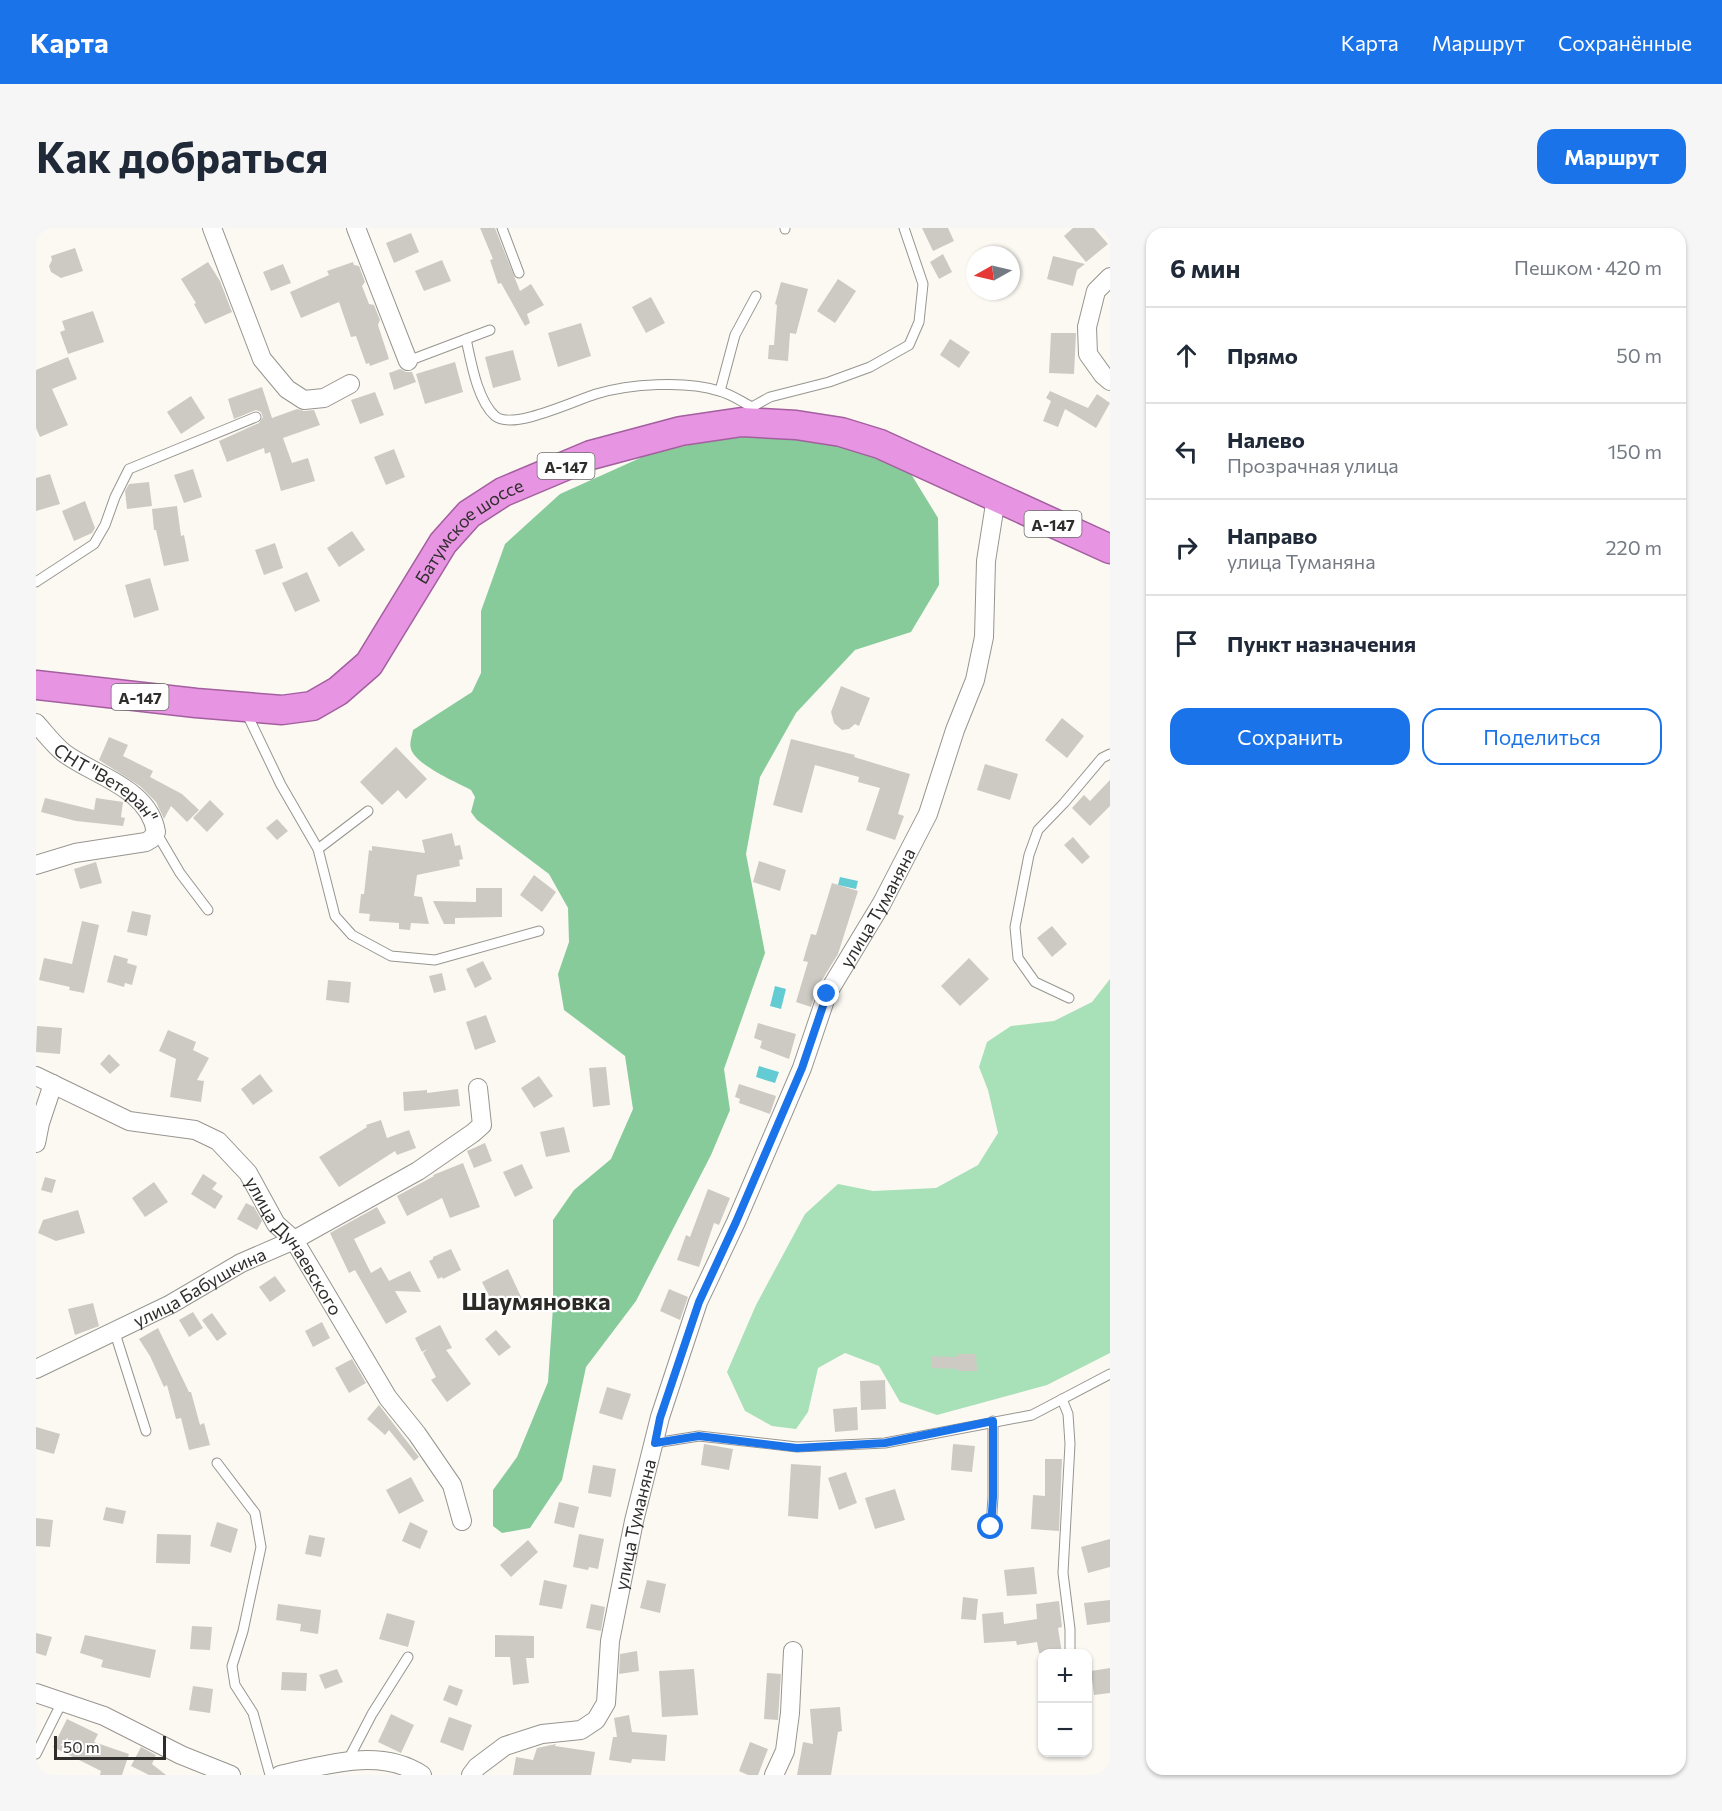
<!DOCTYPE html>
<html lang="ru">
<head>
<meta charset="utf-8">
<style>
  :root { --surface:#fff; --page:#f6f6f7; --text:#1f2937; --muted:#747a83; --line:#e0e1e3; --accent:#1a73e8 }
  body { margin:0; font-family:Commissioner,sans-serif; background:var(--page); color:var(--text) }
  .controls { position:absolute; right:18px; bottom:18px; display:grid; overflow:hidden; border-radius:12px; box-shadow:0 2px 4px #0004 }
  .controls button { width:54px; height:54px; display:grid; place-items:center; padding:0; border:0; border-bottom:2px solid var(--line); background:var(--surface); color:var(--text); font:30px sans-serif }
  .compass { position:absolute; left:930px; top:18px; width:54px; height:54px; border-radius:50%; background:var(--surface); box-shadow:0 2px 4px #0004; rotate:262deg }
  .scale { position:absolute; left:18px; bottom:15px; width:112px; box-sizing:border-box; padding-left:6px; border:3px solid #2f2e2c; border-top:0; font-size:16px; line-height:21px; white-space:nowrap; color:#2f2e2c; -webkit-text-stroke:4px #fff; paint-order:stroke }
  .stop { position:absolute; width:18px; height:18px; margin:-14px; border:4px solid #1a73e8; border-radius:50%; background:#fff }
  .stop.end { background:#1a73e8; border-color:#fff; box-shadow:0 2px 6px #0008 }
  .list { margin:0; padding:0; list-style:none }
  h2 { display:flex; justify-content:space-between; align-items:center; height:78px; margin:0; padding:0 24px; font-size:26px }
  h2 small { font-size:20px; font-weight:400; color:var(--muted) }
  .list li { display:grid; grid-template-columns:39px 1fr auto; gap:18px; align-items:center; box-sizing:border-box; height:96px; padding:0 24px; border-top:2px solid var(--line) }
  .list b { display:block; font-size:22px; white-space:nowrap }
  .list p { margin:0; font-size:20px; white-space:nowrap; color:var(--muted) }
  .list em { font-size:20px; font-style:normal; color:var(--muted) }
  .actions { display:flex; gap:12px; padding:18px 24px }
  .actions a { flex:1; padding:14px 0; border:2px solid var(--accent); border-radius:18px; text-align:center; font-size:21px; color:var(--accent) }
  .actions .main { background:var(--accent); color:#fff }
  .icon { flex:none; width:33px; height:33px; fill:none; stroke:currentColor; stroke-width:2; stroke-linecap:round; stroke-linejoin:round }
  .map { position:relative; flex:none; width:1074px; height:1547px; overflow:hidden; border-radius:18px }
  header { display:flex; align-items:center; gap:36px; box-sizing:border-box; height:84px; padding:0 30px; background:var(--accent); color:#fff }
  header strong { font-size:28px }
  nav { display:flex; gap:33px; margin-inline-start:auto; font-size:21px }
  .intro { display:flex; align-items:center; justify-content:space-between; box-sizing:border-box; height:144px; padding:0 36px }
  h1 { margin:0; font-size:42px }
  .button { padding:15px 27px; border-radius:18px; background:var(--accent); color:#fff; font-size:21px; font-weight:700 }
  main { display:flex; gap:36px; padding:0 36px }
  aside { flex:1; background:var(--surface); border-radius:18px; box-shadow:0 2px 4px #0004 }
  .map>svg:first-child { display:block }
</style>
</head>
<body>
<header>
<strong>Карта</strong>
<nav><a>Карта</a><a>Маршрут</a><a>Сохранённые</a></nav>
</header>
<div class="intro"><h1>Как добраться</h1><a class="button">Маршрут</a></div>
<main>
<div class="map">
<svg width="1074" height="1547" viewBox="0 0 1074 1547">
  <rect width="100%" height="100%" fill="#fcf9f3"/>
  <path fill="#a8e0b7" d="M1074,751V1125L1011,1157L901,1187L864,1174L843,1138L809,1125L782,1140L772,1184L760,1201L736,1198L709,1183L691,1144L720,1077L769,986L802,956L837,963L900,960L942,937L962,905L952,862L943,839L951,814L975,798L1018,793L1056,774Z"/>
  <path fill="#87cb9b" d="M702,206L790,210L872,241L902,290L903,357L875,404L819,422L760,485L724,549L710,626L729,725L688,841L694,882L675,927L600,1073L550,1139L526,1252L494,1300L466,1305L457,1298V1262L481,1229L512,1154L517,1079V992L538,962L575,931L597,881L589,828L528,782L522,746L533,714L532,680L513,646L441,592L435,584L439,569L435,562C420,554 380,537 375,521C373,514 376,509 377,502L436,464L445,445V383L469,316L524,266L613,226Z"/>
  <g fill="#63ccd2">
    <path d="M804,649L822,653L820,661L802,657Z"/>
    <path d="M739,758L750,761L745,781L734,778Z"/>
    <path d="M723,838L743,844L739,855L720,849Z"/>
  </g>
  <g fill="#cdcac4">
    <path d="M444,0H459L484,63L495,56L508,77L491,86L494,95L489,98L465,55L462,56L454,32L457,31Z"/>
    <path d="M886,0H912L918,13L897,23Z"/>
    <path d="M1037,0H1058L1072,16L1050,34L1028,8Z"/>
    <path d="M375,5L383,24L358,35L350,15Z"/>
    <path d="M39,20L47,43L25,50L15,44L13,38L16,32L15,28Z"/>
    <path d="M907,26L916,44L903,51L894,34Z"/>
    <path d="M1017,28L1049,36L1041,42L1037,58L1011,51Z"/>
    <path d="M406,32L415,53L388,63L379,43Z"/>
    <path d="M172,34L184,53L196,84L169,96L158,76L160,75L145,51Z"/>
    <path d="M317,34L318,37L323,38L329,54L326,58L333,76L338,77L344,92L342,97L353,131L334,138L333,135L330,136L320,108L315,109L303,74L265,90L254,64L293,47L291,43Z"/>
    <path d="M247,36L255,55L235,63L227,44Z"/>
    <path d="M802,51L820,63L799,95L781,83Z"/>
    <path d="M745,54L772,61L760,106L754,105L752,133L732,131L733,117H738L741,77L739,76Z"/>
    <path d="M615,69L629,95L610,105L596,79Z"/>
    <path d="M57,83L68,114L32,126L24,104L29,102L26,93Z"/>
    <path d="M545,95L555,128L522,139L512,105Z"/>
    <path d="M1015,105H1040L1038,146L1013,145Z"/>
    <path d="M914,111L934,124L923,140L904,127Z"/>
    <path d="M477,122L485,152L457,160L449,129Z"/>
    <path d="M32,129L41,151L16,161L32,197L4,209L0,200V142Z"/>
    <path d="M419,134L427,164L389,176L380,146Z"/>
    <path d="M364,141L370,144H376L380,154L358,162L353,145Z"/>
    <path d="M226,159L236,190L261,181L268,183L278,182L284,197L247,210L256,235L272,230L279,253L245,263L234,224L229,226L228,220L191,234L183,213L223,195L227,189L225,184L220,182L198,191L192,171Z"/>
    <path d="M1014,163L1052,180L1061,166L1074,175L1060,200L1029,181L1022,199L1007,193L1015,173L1010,170Z"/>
    <path d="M339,164L348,187L324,196L315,172Z"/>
    <path d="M155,168L169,190L145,206L131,184Z"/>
    <path d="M358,221L369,249L350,257L338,229Z"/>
    <path d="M157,241L166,269L148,275L138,247Z"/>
    <path d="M14,246L24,276L0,283V250Z"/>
    <path d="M113,254L116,278L91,281L89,263L93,256Z"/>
    <path d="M49,273L59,300L56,305L38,313L26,283Z"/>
    <path d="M141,278L145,308L148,307L153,333L128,338L120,302H118L116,281Z"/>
    <path d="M316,303L329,322L303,339L291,320Z"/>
    <path d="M239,315L247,340L228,347L219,322Z"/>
    <path d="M271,344L284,373L259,384L246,355Z"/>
    <path d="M114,350L123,382L98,390L89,357Z"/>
    <path d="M805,458L834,470L823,498L819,496L813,501L806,502L798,495L795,484Z"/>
    <path d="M1026,490L1048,508L1031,530L1009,512Z"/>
    <path d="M73,509L92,517L87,528L117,543L114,549L146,566L163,582L151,594L135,578L128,591L120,574L104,558L63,532Z"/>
    <path d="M755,511L819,527L818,529L874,546L862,586L868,588L859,612L830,602L844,560L822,554L823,549L779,537L766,585L737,577Z"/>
    <path d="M360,519L391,551L370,571L362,562L346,577L324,554Z"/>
    <path d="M949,536L982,546L974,572L941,562Z"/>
    <path d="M1074,552V578L1054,598L1036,580L1048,567L1054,573Z"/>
    <path d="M9,570L58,582L60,570L87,574L85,589L89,590L87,598L40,593L5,584Z"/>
    <path d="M174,572L188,586L171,604L157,590Z"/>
    <path d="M241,591L252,603L241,612L230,600Z"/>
    <path d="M416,605L419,618L424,617L427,631L423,632L424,638L381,647L378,668L386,669L393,696L375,695L374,702L363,701V695L333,693L334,686L323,685L325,666H328L333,622L336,623V618L389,625L386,612Z"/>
    <path d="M1037,609L1054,629L1046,636L1028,617Z"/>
    <path d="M723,633L750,642L744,663L717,654Z"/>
    <path d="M60,634L66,655L44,661L38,641Z"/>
    <path d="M498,647L520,664L506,684L484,667Z"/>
    <path d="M796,655L822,663L802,726L781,760L775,779L760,774L772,734L767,733L775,706L780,707Z"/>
    <path d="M440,660H466V689L419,690V696H408L397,673L440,674Z"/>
    <path d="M96,683L115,687L111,708L91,704Z"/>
    <path d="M46,693L63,697L48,765L33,762L34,759L3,752L8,730L36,736Z"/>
    <path d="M1016,698L1031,716L1016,729L1001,710Z"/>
    <path d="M78,727L92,731L91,735L101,738L96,757L89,755L88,759L71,754Z"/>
    <path d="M933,730L953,751L924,778L905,758Z"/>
    <path d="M447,733L456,751L439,760L430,741Z"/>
    <path d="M406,745L410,762L398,765L393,748Z"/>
    <path d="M292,752L315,754L313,775L290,772Z"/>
    <path d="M450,787L460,814L439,822L430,794Z"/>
    <path d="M722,795L760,806L753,831L724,820L726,813L718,810Z"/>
    <path d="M1,798L26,800L24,826L0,824Z"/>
    <path d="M132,802L160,814L157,822L173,830L161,852L168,853L165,874L134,869L140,831L123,823Z"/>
    <path d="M73,826L84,837L74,846L64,836Z"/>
    <path d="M570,839L574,877L557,879L553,840Z"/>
    <path d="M224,846L237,863L217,877L205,861Z"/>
    <path d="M503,848L517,868L498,880L485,860Z"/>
    <path d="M703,856L740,868L734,886L703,875L704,871L699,869Z"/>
    <path d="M422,861L424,878L368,883L367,864L391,862V865Z"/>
    <path d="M345,892L351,910L373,902L380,920L361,927L359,923L303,959L283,929L331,899L330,897Z"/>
    <path d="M528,899L534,924L510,929L504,904Z"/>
    <path d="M449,915L456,933L438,940L431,923Z"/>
    <path d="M427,935L444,979L414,990L406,970L371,988L361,968L398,948L397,947Z"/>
    <path d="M486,936L497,960L479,969L467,944Z"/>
    <path d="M167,946L181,955L176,961L187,968L179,981L155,966Z"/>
    <path d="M9,949L20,952L16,965L5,962Z"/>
    <path d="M118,954L132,974L109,989L96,970Z"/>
    <path d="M672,961L694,970L683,997L678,995L663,1039L641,1032L650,1007L654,1009Z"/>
    <path d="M210,975L218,979L226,993L221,1002L201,991Z"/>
    <path d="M341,979L350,995L318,1011L335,1045L345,1039L353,1053L374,1043L385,1064L359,1063L371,1084L350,1096L319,1042L313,1045L294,1005Z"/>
    <path d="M42,982L49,1005L20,1013L2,1005L7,992Z"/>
    <path d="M415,1021L425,1042L407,1051L406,1049L402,1051L393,1033L397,1031V1029Z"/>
    <path d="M472,1041L486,1071L461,1084L446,1054Z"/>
    <path d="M239,1048L250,1063L234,1074L223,1059Z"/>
    <path d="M633,1061L652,1069L644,1092L624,1083Z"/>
    <path d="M57,1075L63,1098L39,1107L32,1081Z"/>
    <path d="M157,1084L167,1100L153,1109L143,1092Z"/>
    <path d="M176,1085L191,1106L181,1113L166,1092Z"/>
    <path d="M286,1094L294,1110L277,1119L269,1103Z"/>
    <path d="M404,1097L416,1120L410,1122L435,1156L411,1174L395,1152L400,1149L387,1125L391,1121L386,1124L379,1110Z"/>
    <path d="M122,1100L153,1164H155L164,1197L168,1195L174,1217L153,1222L145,1190L140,1191L131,1157L128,1159L114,1128L103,1111Z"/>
    <path d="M460,1102L475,1119L463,1128L449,1111Z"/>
    <path d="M921,1126H940L941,1143H922L921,1141L895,1140L896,1128L921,1129Z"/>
    <path d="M316,1131L330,1155L313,1165L299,1140Z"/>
    <path d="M849,1152L850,1181L825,1182L824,1153Z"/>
    <path d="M571,1159L595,1166L586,1192L563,1185Z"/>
    <path d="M343,1177L383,1229L378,1233L353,1202L349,1207L331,1191Z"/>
    <path d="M821,1179L822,1202L799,1204L797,1181Z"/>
    <path d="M0,1199L24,1206L18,1226L0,1221Z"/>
    <path d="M668,1216L697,1221L693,1242L665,1237Z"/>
    <path d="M917,1216L939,1218L936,1244L915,1242Z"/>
    <path d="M1009,1231H1026L1023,1303L995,1301L997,1267L1009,1268Z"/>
    <path d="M755,1236L785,1238L782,1291L752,1288Z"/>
    <path d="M557,1237L580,1241L575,1269L552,1265Z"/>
    <path d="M810,1244L821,1275L803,1282L792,1250Z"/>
    <path d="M375,1249L388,1273L363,1286L350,1262Z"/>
    <path d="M859,1261L869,1292L839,1301L829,1270Z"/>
    <path d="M523,1274L543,1279L538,1300L518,1295Z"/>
    <path d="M70,1279L90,1283L87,1296L67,1292Z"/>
    <path d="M0,1290L17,1292L14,1319L0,1318Z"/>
    <path d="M181,1294L202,1301L195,1325L174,1318Z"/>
    <path d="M374,1294L392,1303L384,1321L366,1313Z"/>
    <path d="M121,1306L155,1307L154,1336L120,1335Z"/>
    <path d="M543,1306L568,1311L562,1341L553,1339L552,1342L537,1339Z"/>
    <path d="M273,1307L289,1310L285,1329L269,1326Z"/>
    <path d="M1074,1311V1339L1052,1345L1045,1319Z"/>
    <path d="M492,1312L502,1324L475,1349L464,1337Z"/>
    <path d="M998,1339L1001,1366L971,1368L968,1342Z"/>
    <path d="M508,1352L531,1357L526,1381L503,1377Z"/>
    <path d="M611,1352L630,1356L624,1385L604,1380Z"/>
    <path d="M927,1369L942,1371L940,1392L925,1391Z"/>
    <path d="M1074,1372V1394L1051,1397L1048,1375Z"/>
    <path d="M1023,1373L1026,1399L1022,1400L1026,1425H1003L1001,1414L981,1417L980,1413L948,1415L946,1386L967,1384L968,1396L1001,1391L1000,1376Z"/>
    <path d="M242,1376L285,1382L282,1406L264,1403L265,1396L240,1392Z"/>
    <path d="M555,1376L569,1379L565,1403L550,1400Z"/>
    <path d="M351,1385L379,1393L372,1419L343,1411Z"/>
    <path d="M156,1398L176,1399L174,1422L154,1421Z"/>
    <path d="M0,1405L16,1409L10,1428L0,1425Z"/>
    <path d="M49,1407L120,1422L114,1450L65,1439L67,1432L44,1425Z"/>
    <path d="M459,1407L498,1408V1430H490L493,1455L477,1457L474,1429H459Z"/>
    <path d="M601,1423L603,1443L583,1446L584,1426Z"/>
    <path d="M1074,1440V1465L1058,1467L1055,1443Z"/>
    <path d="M301,1441L307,1454L289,1461L283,1447Z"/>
    <path d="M658,1441L662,1487L626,1489L623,1443Z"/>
    <path d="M246,1444L271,1445L270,1463L245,1462Z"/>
    <path d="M731,1445L745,1446L742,1492L728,1491Z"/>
    <path d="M413,1457L427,1462L421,1478L407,1472Z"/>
    <path d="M157,1458L177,1461L174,1485L153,1482Z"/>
    <path d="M804,1479L806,1503L802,1504L795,1547H761L767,1514L777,1516L774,1481Z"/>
    <path d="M355,1486L378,1497L365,1525L342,1514Z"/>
    <path d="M593,1487L596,1504L631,1507L629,1533L596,1531L595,1535L573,1532L577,1509H581L578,1490Z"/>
    <path d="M413,1489L436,1497L427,1523L404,1514Z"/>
    <path d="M31,1491L62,1506L58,1514L93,1526L86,1547H64L65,1543L17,1519Z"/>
    <path d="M714,1514L732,1521L722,1547H712L703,1543Z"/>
    <path d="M520,1516L519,1518L559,1524L555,1547H477L480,1529L497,1532L501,1520Z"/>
    <path d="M105,1519L120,1527L116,1536L130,1547H113L95,1538Z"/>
  </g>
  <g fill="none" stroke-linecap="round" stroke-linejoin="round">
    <defs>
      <g id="service">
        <path d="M466,0L483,45"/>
        <path d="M749,1V0"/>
        <path d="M430,111C435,133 441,172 459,188C476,203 540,172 560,166C593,156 650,152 683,163C695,166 706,174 716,179"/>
        <path d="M372,133L454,102"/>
        <path d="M684,163L699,107L720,68"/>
        <path d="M714,182L716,179L734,169L793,154L834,139L873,117L883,94L887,56L868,0"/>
        <path d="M0,354L58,316L69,297L79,269L93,241L220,189"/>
        <path d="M210,484L245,557L282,621L332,583"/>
        <path d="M120,604L144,645L172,682"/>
        <path d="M282,621L299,688L316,707L355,728L399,732L503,703"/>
        <path d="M1033,770L999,754L982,730L979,699L993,627L1002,602L1028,575L1066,530L1074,526"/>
        <path d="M78,1102L110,1203"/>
        <path d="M1026,1171L1032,1186L1034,1216L1027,1345L1034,1401V1426"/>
        <path d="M619,1215L663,1208L761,1219L849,1215L996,1187L1074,1146"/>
        <path d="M181,1235L219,1285L225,1319L207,1403L196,1438L199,1457L217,1485L234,1547"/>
        <path d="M955,1299L957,1269V1193"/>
        <path d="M0,1526L26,1474"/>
        <path d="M312,1532L336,1486L372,1429"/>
      </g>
      <g id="minor">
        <path d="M176,0L226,131L251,161L268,172L288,170L314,156"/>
        <path d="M320,0L372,133"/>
        <path d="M1074,49L1060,63L1051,99L1052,126L1067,147L1074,153"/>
        <path id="s1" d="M0,495C9,505 17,516 28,525C59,548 113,560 120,604L115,611L110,614L39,625L0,637"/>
        <path id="s2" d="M0,848L93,893L159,902L182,913L212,945L240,996L258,1012L352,1170L381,1206L416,1257L426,1293"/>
        <path d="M0,915L4,895L17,856"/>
        <path id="s3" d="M0,1141L135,1076L205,1035L258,1012L382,943L437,905L446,897L442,860"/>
        <path d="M0,1465L68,1488L145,1527L195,1547"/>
        <path d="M244,1547C289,1537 344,1519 386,1547"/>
        <path id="s4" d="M435,1547L441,1539L469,1518L506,1506L545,1502L560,1492L570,1475L574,1413L598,1293L624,1189L662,1074L700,994L766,840L791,766L846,675L892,586L919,502L939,452L948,409L950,333L960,270"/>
        <path d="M738,1547L749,1523L754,1485L757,1423"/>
      </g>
      <g id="trunk">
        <path id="s5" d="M0,457L160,475L246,482L276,478L302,463L333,436L407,315L433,286L467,264L555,227L645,203L706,194L760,197L805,204L844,216L1074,321"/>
      </g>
    </defs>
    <use href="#service" stroke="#97958f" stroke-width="11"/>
    <use href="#minor" stroke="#97958f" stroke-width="20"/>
    <use href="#trunk" stroke="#a35f9e" stroke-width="31"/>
    <use href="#service" stroke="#fff" stroke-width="9"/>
    <use href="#minor" stroke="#fff" stroke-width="18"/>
    <use href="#trunk" stroke="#e794e2" stroke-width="28"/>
  </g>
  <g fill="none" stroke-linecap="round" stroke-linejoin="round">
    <path stroke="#1a73e8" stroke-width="8" d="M791,766L766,840L700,994L663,1074L624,1190L619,1215L663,1208L761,1220L849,1215L957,1193V1269L955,1299"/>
  </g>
  <g text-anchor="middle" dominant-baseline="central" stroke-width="4.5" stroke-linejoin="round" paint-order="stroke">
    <g fill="#fff" stroke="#6d6d6b" stroke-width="1.5">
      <rect x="501.5" y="225" width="57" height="26" rx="4.5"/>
      <rect x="988.5" y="283" width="57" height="26" rx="4.5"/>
      <rect x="75.5" y="456" width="57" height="26" rx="4.5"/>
    </g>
    <g font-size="16" font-weight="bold" fill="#2f2e2c">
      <text x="530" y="238">А-147</text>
      <text x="1017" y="296">А-147</text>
      <text x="104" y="469">А-147</text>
    </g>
    <g font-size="18" fill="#2f2e2c" stroke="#fff">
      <text stroke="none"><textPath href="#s5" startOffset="518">Батумское шоссе</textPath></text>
      <text stroke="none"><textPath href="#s1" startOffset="93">СНТ "Ветеран"</textPath></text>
      <text stroke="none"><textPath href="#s4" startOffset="1008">улица Туманяна</textPath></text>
      <text stroke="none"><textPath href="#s2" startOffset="326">улица Дунаевского</textPath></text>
      <text stroke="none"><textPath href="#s3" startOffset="183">улица Бабушкина</textPath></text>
      <text stroke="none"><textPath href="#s4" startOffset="342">улица Туманяна</textPath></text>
    </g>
    <g font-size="24" font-weight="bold" fill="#2b2a25" stroke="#fff">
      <text x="500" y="1072">Шаумяновка</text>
    </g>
  </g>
</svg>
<div class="controls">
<button>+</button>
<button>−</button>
</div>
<svg class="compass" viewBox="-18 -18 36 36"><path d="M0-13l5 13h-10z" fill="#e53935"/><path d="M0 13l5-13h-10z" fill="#747a83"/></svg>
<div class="scale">50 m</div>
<div class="stop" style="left:955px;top:1299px"></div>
<div class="stop end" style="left:791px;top:766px"></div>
</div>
<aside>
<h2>6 мин<small>Пешком · 420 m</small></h2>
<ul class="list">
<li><svg class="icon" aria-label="ahead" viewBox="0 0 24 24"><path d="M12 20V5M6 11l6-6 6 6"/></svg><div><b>Прямо</b></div><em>50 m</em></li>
<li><svg class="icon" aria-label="left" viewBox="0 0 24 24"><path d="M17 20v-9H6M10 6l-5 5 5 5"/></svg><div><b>Налево</b><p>Прозрачная улица</p></div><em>150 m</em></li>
<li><svg class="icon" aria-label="right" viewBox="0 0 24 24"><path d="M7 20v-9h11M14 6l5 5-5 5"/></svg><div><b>Направо</b><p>улица Туманяна</p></div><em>220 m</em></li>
<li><svg class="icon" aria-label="arrive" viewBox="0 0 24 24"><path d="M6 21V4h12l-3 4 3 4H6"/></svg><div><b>Пункт назначения</b></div></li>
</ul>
<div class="actions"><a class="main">Сохранить</a><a>Поделиться</a></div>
</aside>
</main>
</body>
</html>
